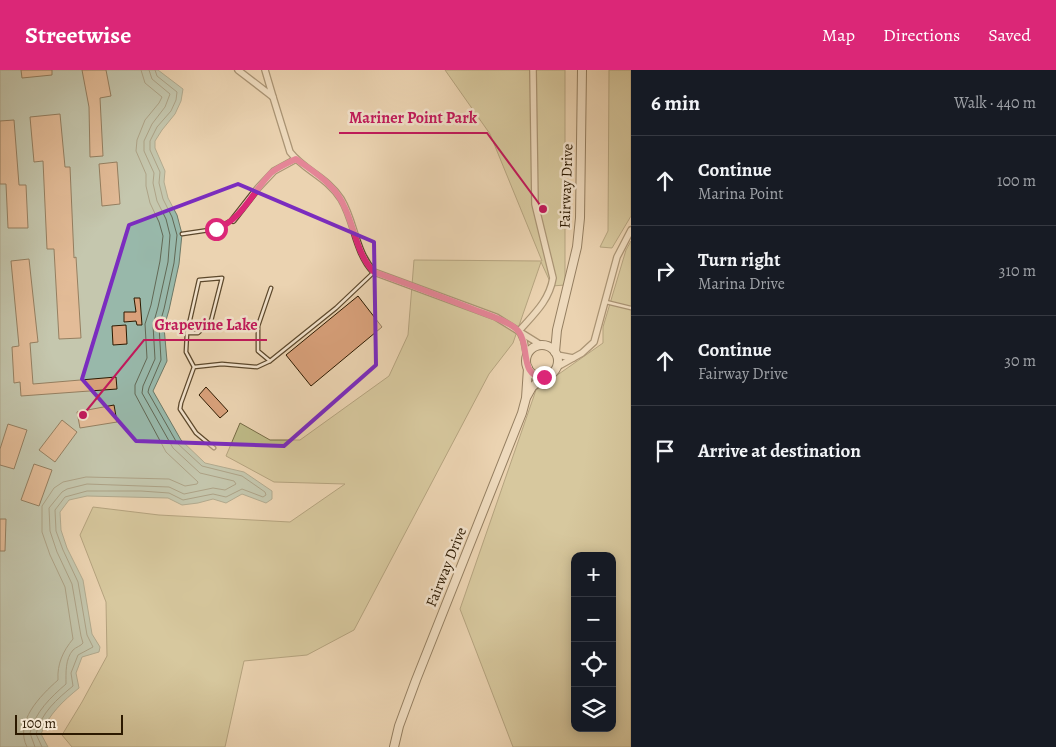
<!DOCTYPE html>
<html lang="en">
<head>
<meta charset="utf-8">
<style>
  :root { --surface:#171b24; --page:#242831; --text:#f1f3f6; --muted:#9ea1a6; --line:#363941; --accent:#db2777 }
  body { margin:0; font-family:Alegreya,serif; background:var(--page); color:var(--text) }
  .controls { position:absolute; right:15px; bottom:15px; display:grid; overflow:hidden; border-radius:10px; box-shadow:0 2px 12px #0003 }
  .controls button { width:45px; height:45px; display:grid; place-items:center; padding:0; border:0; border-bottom:1px solid var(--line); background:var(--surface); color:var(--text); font:25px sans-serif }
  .scale { position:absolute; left:15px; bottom:12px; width:108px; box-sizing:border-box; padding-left:5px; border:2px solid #2c1900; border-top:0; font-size:14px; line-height:18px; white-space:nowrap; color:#2c1900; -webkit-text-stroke:4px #f2e2cc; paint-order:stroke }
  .stop { position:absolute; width:15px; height:15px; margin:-11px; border:4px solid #db2777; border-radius:50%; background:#fff }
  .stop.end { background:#db2777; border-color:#fff; box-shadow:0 1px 5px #0008 }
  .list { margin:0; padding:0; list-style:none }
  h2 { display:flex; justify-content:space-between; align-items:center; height:65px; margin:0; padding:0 20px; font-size:21px }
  h2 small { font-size:16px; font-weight:400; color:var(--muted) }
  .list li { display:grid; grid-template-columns:32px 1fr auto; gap:15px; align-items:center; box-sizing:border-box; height:90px; padding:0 20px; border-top:1px solid var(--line) }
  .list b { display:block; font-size:19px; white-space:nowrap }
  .list p { margin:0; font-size:16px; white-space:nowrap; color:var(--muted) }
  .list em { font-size:16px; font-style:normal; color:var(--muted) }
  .icon { flex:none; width:28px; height:28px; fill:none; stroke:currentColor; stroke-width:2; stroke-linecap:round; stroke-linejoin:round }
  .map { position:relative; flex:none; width:631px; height:677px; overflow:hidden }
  header { display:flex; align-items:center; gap:30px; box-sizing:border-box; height:70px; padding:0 25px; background:var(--accent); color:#fff }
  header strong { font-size:24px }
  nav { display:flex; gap:28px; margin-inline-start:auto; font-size:18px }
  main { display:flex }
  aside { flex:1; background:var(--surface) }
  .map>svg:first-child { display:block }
</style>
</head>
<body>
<header>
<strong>Streetwise</strong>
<nav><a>Map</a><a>Directions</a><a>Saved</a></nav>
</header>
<main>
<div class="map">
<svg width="631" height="677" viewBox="0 0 631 677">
  <rect width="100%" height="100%" fill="#ebd3b1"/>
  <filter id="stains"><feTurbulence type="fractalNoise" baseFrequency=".004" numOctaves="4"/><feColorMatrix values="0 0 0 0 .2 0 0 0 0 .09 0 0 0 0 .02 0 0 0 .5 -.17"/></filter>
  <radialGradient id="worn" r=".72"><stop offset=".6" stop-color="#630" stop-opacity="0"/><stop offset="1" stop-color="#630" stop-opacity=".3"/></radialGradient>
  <g fill="#beba87" stroke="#756a44" fill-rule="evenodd">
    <path d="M445,0H565V215L552,216L541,192L513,273L489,304L354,560L307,585L244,591L225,677H72L62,665L82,632L107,586L106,532L80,465L93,437L159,445L290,452L345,414L274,412L226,386L240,353L270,370H300L389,306L408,265L414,190L542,191L490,64Z"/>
    <path d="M609,0H631V146L612,178L600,177L608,161Z"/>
    <path d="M631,171V677H513L460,539L536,320L603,273V257L626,180ZM575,486H612V658H575Z"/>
  </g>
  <path fill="#98b8aa" stroke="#6d7866" d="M0,0H158L183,19L181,31L175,44L162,60L155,71V78L165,101L164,112L168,128L177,145L182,164L179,194L169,240L164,257L167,291L153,321L181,370L205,393L244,402L272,421V429L266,433L242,424L226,433L213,429L198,433L182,435L168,428L87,426L69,430L60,442L61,460L67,478L83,510L92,564L100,577L99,582L82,587L76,603L79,618C63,631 49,644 41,664L48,677H0Z"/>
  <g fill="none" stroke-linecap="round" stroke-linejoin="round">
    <g stroke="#626855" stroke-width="1">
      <path d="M27,677C14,652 40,626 58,610C57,594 63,581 73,569L65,517L50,485L42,462V436L54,418L63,412L86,407L169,409L185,416L197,414L198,412L166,382L135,324V315L147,288L145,254L151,235L160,191L163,166L159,152L150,133L146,116V104L136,81L137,70L145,50L159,33L162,27L145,13L141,0"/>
      <path d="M35,677L30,663C35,642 51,627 66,614C66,603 65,589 73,580C76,577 81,576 83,573L81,566L72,514L57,482L50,461L49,438L62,422L67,419L87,414L169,417L184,424L213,418L225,420L236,414L234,411L200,403L173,378L142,323L143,316L155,289L153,255L158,237L168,192L170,165L166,149L157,131L153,113L154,103L144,81V71L152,54L165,37L170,24L152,9L149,0"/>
      <path d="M42,677L36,664C41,643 57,629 73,616L71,603L78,585L93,577L87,565L78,512L63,480L56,461L55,440L65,427L87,421H141L169,423L183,430L213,424L226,427L242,419L263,427L266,425L265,422L242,406L202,396L177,373L148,322L149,318L161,290L159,256L164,239L174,193L177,165L172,147L163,129L159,113L160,102L150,80V71L157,57L171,41L176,30L177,22L157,6L155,0"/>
    </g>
  </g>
  <g fill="#d9a17b" stroke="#2c1900">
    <path d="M21,0H52V5L22,8Z"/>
    <path d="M82,0H106L111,26L100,28L103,86L90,87L89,37Z"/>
    <path d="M60,44L65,97H70L74,188L76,187L81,268L59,269L54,179H47L43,91L34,92L30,47Z"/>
    <path d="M14,50L19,115H26L28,158H8L6,114H0V51Z"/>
    <path d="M117,92L120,134L102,136L99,94Z"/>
    <path d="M29,189L38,272L30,273L33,314L116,307L117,319L21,326L20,312L14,313L12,277L19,276L11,191Z"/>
    <path d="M358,226L382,257L311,316L286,285Z"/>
    <path d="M134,228H140L142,255H137L136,251L124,252V242H136Z"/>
    <path d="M126,255L127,274L113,275L112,256Z"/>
    <path d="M206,317L228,341L220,348L199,325Z"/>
    <path d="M114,335L117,352L80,358L77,342Z"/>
    <path d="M62,350L77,362L55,392L39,380Z"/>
    <path d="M8,354L27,360L14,399L0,395V379Z"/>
    <path d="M34,394L52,400L39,436L21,430Z"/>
    <path d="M0,449H6L5,481H0Z"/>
  </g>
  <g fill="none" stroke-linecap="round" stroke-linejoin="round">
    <defs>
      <g id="lane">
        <path d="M182,164L216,159L232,150"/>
        <path d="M606,232L631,238"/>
        <path d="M187,263H198L211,251L222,208L199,210L187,263L186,282L194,297"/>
        <path d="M270,291L258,281V256L271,218"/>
        <path d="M214,378L196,363L180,339L181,333L194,297L222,294L257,297L270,291L336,238L373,203"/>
      </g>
      <g id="street">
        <path d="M238,0L273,27L265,0"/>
        <path d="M273,27L290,82C305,101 327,107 341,129C355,152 355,182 374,202L496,247L541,275"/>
        <path d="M233,150L258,118L274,101L296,89"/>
        <path d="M519,261C534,244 549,231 553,208L535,134L533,0"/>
        <path d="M520,262L524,271L527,287"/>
        <path d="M557,285L573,288"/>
        <path d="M557,297L582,283L594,272L617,187L631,160"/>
      </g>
      <g id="secondary">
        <circle cx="542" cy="291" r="16"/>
        <path d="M555,282L557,260L577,177L580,148L582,0"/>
        <path d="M527,326L532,317L544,307"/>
        <path d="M394,677L399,656L416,610L522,343L526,328L528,298"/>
      </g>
    </defs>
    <use href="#lane" stroke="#5c482c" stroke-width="5"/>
    <use href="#street" stroke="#5c482c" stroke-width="8"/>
    <use href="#secondary" stroke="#2c1900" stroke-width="10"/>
    <use href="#lane" stroke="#f2e2cc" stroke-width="2.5"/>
    <use href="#street" stroke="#f2e2cc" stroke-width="5.5"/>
    <use href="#secondary" stroke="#f2e2cc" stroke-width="8"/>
  </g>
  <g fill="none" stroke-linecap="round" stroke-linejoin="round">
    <path stroke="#db2777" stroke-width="6" d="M216,159C241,151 253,121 271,103C278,97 288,93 296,89C315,103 336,115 345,138C355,159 357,185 374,202C409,214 444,228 478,241C489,245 513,253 519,262C530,276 519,307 544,307"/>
  </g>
  <path d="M0 0H631V677H0ZM238,114L374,172L376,295L284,376L136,371L82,309L129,155Z" fill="#ebd3b1" fill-opacity=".55" fill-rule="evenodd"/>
  <path fill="none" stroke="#7b2cbf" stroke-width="4" stroke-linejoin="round" d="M238,114L374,172L376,295L284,376L136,371L82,309L129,155Z"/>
  <g text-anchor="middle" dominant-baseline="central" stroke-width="5" stroke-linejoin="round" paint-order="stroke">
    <g font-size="15" fill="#2c1900" stroke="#f2e2cc">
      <text transform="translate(566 116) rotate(-88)">Fairway Drive</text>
      <text transform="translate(446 497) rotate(-68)">Fairway Drive</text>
    </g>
  </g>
  <path fill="none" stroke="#c2185b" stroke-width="2" d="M543 139L487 63H339M83 345L144 270H267"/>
  <g fill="#c2185b" stroke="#f2e2cc" stroke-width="2">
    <circle cx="543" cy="139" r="5"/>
    <circle cx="83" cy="345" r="5"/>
  </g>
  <g font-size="16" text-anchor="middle" font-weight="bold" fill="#c2185b" stroke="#f2e2cc" stroke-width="5" stroke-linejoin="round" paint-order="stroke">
    <text x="413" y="53">Mariner Point Park</text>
    <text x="206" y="260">Grapevine Lake</text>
  </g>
  <rect width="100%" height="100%" filter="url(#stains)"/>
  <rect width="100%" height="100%" fill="url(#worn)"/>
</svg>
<div class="controls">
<button>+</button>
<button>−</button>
<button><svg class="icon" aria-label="locate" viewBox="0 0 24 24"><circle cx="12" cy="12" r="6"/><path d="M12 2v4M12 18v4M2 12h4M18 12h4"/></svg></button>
<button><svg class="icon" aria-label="layers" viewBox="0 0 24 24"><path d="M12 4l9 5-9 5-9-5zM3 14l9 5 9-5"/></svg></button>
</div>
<div class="scale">100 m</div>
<div class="stop" style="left:216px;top:159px"></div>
<div class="stop end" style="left:544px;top:307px"></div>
</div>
<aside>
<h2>6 min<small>Walk · 440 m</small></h2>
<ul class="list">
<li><svg class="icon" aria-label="ahead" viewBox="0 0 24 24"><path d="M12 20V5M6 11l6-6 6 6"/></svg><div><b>Continue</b><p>Marina Point</p></div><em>100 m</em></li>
<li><svg class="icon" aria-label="right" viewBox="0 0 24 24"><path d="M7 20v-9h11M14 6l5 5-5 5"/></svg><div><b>Turn right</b><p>Marina Drive</p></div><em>310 m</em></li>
<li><svg class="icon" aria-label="ahead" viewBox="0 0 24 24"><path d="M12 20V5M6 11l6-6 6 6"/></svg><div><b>Continue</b><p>Fairway Drive</p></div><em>30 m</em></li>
<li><svg class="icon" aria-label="arrive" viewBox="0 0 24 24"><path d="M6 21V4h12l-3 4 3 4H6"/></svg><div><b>Arrive at destination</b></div></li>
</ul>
</aside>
</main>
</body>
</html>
